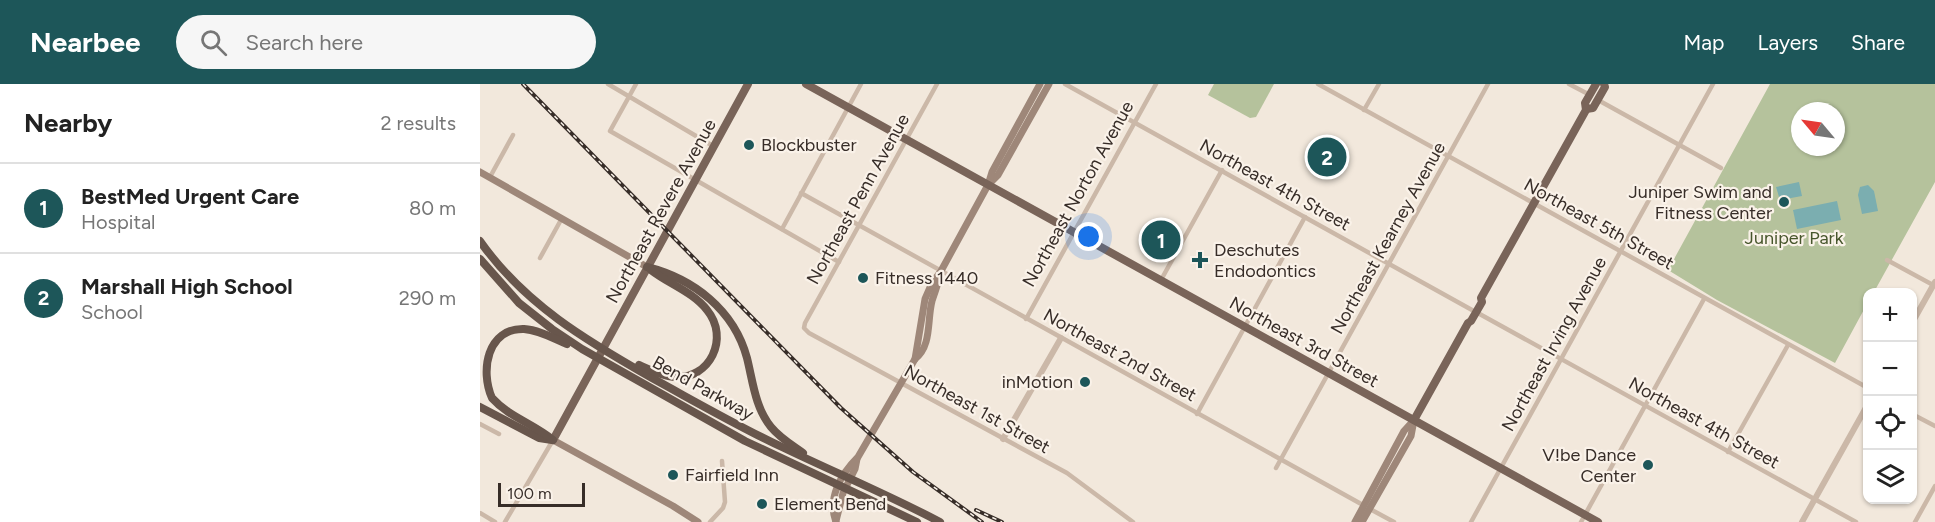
<!DOCTYPE html>
<html lang="en">
<head>
<meta charset="utf-8">
<style>
  :root { --surface:#fff; --page:#f6f6f6; --text:#222; --muted:#767676; --line:#e0e0e0; --accent:#1d5659 }
  body { margin:0; font-family:Figtree,sans-serif; background:var(--page); color:var(--text) }
  .controls { position:absolute; right:18px; bottom:18px; display:grid; overflow:hidden; border-radius:12px; box-shadow:0 2px 4px #0004 }
  .controls button { width:54px; height:54px; display:grid; place-items:center; padding:0; border:0; border-bottom:2px solid var(--line); background:var(--surface); color:var(--text); font:30px sans-serif }
  .compass { position:absolute; left:1311px; top:18px; width:54px; height:54px; border-radius:50%; background:var(--surface); box-shadow:0 2px 4px #0004; rotate:299deg }
  .scale { position:absolute; left:18px; bottom:15px; width:87px; box-sizing:border-box; padding-left:6px; border:3px solid #372d28; border-top:0; font-size:16px; line-height:21px; white-space:nowrap; color:#372d28; -webkit-text-stroke:4px #faf2e9; paint-order:stroke }
  .you { position:absolute; left:609px; top:153px; width:21px; height:21px; margin:-15px; border:4px solid #fff; border-radius:50%; background:#1a73e8; box-shadow:0 0 0 9px #1a73e833 }
  .badge { display:grid; place-items:center; width:39px; height:39px; border-radius:50%; background:var(--accent); color:#fff; font-size:20px; font-weight:700 }
  .pin { position:absolute; translate:-50% -50%; border:3px solid #fff; box-shadow:0 2px 6px #0006 }
  .list { margin:0; padding:0; list-style:none }
  h2 { display:flex; justify-content:space-between; align-items:center; height:78px; margin:0; padding:0 24px; font-size:26px }
  h2 small { font-size:20px; font-weight:400; color:var(--muted) }
  .list li { display:grid; grid-template-columns:39px 1fr auto; gap:18px; align-items:center; box-sizing:border-box; height:90px; padding:0 24px; border-top:2px solid var(--line) }
  .list b { display:block; font-size:22px; white-space:nowrap }
  .list p { margin:0; font-size:20px; white-space:nowrap; color:var(--muted) }
  .list em { font-size:20px; font-style:normal; color:var(--muted) }
  .icon { flex:none; width:33px; height:33px; fill:none; stroke:currentColor; stroke-width:2; stroke-linecap:round; stroke-linejoin:round }
  .map { position:relative; flex:none; width:1455px; height:438px; overflow:hidden }
  header { display:flex; align-items:center; gap:36px; box-sizing:border-box; height:84px; padding:0 30px; background:var(--accent); color:#fff }
  header strong { font-size:28px }
  nav { display:flex; gap:33px; margin-inline-start:auto; font-size:21px }
  .search { width:420px; height:54px; background:var(--page); display:flex; align-items:center; gap:15px; box-sizing:border-box; padding:0 21px; border-radius:33px; color:var(--muted); font-size:22px }
  main { display:flex }
  aside { flex:1; background:var(--surface) }
  .map>svg:first-child { display:block }
</style>
</head>
<body>
<header>
<strong>Nearbee</strong>
<div class="search"><svg class="icon" aria-label="search" viewBox="0 0 24 24"><circle cx="10" cy="10" r="6"/><path d="M15 15l6 6"/></svg>Search here</div>
<nav><a>Map</a><a>Layers</a><a>Share</a></nav>
</header>
<main>
<aside>
<h2>Nearby<small>2 results</small></h2>
<ul class="list">
<li><span class="badge">1</span><div><b>BestMed Urgent Care</b><p>Hospital</p></div><em>80 m</em></li>
<li><span class="badge">2</span><div><b>Marshall High School</b><p>School</p></div><em>290 m</em></li>
</ul>
</aside>
<div class="map">
<svg width="1455" height="438" viewBox="0 0 1455 438">
  <rect width="100%" height="100%" fill="#f2e8dc"/>
  <g fill="#b5c29c" fill-rule="evenodd">
    <path d="M734,0H794L776,33L770,34L728,11Z"/>
    <path d="M1290,0H1455V98L1394,208H1388L1387,220L1355,279L1237,216L1188,186ZM1320,27H1356V63H1320Z"/>
  </g>
  <g fill="#7baeb0">
    <path d="M1319,98L1322,112L1300,116L1296,103Z"/>
    <path d="M1388,101L1394,107L1398,127L1382,130L1378,111L1380,103Z"/>
    <path d="M1357,117L1361,136L1317,145L1313,126Z"/>
  </g>
  <g fill="none" stroke-linecap="round" stroke-linejoin="round">
    <g stroke="#cbb8a8" stroke-width="4.5">
      <path d="M128,0L233,62"/>
      <path d="M156,0L130,47L359,178"/>
      <path d="M457,0L325,239L324,244L329,249L587,389L653,438"/>
      <path d="M585,0L992,226"/>
      <path d="M838,0L1388,304"/>
      <path d="M1089,0L1110,11"/>
      <path d="M1118,16L1241,84"/>
      <path d="M884,26L899,0"/>
      <path d="M10,93L33,51"/>
      <path d="M321,109L883,421"/>
      <path d="M302,145L381,0"/>
      <path d="M60,174L82,134"/>
      <path d="M1407,176L1455,202"/>
      <path d="M681,196L742,86"/>
      <path d="M996,228L1376,438"/>
      <path d="M546,235L676,0"/>
      <path d="M717,330L825,133"/>
      <path d="M1432,330L1455,342"/>
      <path d="M0,340L19,350"/>
      <path d="M1248,368L1308,261"/>
      <path d="M796,384L1008,0"/>
      <path d="M890,425L914,438"/>
      <path d="M0,429L15,438"/>
      <path d="M25,438L73,356"/>
      <path d="M230,438L243,424L245,418L242,377"/>
      <path d="M991,438L1233,0"/>
      <path d="M1101,438L1224,215"/>
      <path d="M1435,438L1455,402"/>
    </g>
    <g stroke="#cbb8a8" stroke-width="6">
      <path d="M1432,239L1455,198"/>
      <path d="M523,355L581,254"/>
      <path d="M1322,438L1388,320"/>
    </g>
    <g stroke="#9e8779" stroke-width="7">
      <path d="M0,88L167,183"/>
      <path d="M510,99L518,91L569,0"/>
      <path d="M435,275L445,215L452,199L461,187L508,101L512,88L560,0"/>
      <path d="M73,356L193,422L218,438"/>
      <path d="M356,437L363,409L375,385L377,375"/>
      <path d="M356,438C347,414 361,390 378,373L435,275C452,262 447,236 452,217C455,207 459,199 460,189"/>
      <path d="M875,438L924,347L934,336"/>
      <path d="M882,438L931,352L934,336"/>
    </g>
    <g stroke="#796459" stroke-width="8">
      <path d="M326,0L1118,438"/>
      <path d="M1106,25L1113,24L1125,3L1124,0"/>
      <path d="M934,336L988,239L991,237L1002,218L1001,214L1106,26L1105,19L1116,0"/>
      <path d="M73,356L268,0"/>
    </g>
    <g stroke="#68564c" stroke-width="8">
      <path d="M0,157C44,220 107,257 172,294C216,318 259,343 304,364C356,389 409,411 460,438"/>
      <path d="M0,175L39,219L72,245L102,265L265,357L437,438"/>
      <path d="M167,183C214,195 254,226 267,274C273,298 275,323 291,343C300,354 312,361 323,369"/>
      <path d="M159,281C170,286 181,292 194,293C230,296 250,254 227,226C213,208 189,200 171,186"/>
      <path d="M0,323L59,354L72,356"/>
      <path d="M73,356C54,340 29,333 12,314C0,287 7,244 44,245C59,246 73,254 87,260"/>
    </g>
    <defs>
      <g id="rail">
        <path d="M43,0L361,324L433,388L502,438"/>
        <path d="M496,426L522,438"/>
      </g>
    </defs>
    <use href="#rail" stroke="#372d28" stroke-width="4"/>
    <use href="#rail" stroke="#faf2e9" stroke-width="1.5" stroke-dasharray="4.5" stroke-linecap="butt"/>
  </g>
  <g fill="#1d5659" stroke="#faf2e9" stroke-width="2">
    <circle cx="269" cy="61" r="6"/>
    <circle cx="1304" cy="118" r="6"/>
    <path d="M717 167h6v6h6v6h-6v6h-6v-6h-6v-6h6z"/>
    <circle cx="383" cy="194" r="6"/>
    <circle cx="605" cy="298" r="6"/>
    <circle cx="1168" cy="381" r="6"/>
    <circle cx="193" cy="391" r="6"/>
    <circle cx="282" cy="420" r="6"/>
  </g>
  <g text-anchor="middle" dominant-baseline="central" stroke-width="4.5" stroke-linejoin="round" paint-order="stroke">
    <g font-size="18" fill="#372d28" stroke="#faf2e9" text-anchor="start">
      <text x="281" y="61">Blockbuster</text>
      <text x="1292" y="108" text-anchor="end">Juniper Swim and<tspan x="1292" dy="21">Fitness Center</tspan></text>
      <text x="734" y="166">Deschutes<tspan x="734" dy="21">Endodontics</tspan></text>
      <text x="395" y="194">Fitness 1440</text>
      <text x="593" y="298" text-anchor="end">inMotion</text>
      <text x="1156" y="371" text-anchor="end">V!be Dance<tspan x="1156" dy="21">Center</tspan></text>
      <text x="205" y="391">Fairfield Inn</text>
      <text x="294" y="420">Element Bend</text>
    </g>
    <g font-size="18" fill="#372d28" stroke="#faf2e9">
      <text transform="translate(795 101) rotate(29)">Northeast 4th Street</text>
      <text transform="translate(598 110) rotate(-61)">Northeast Norton Avenue</text>
      <text transform="translate(378 115) rotate(-61)">Northeast Penn Avenue</text>
      <text transform="translate(181 127) rotate(-61)">Northeast Revere Avenue</text>
      <text transform="translate(1119 140) rotate(29)">Northeast 5th Street</text>
      <text transform="translate(908 154) rotate(-61)">Northeast Kearney Avenue</text>
      <text transform="translate(824 258) rotate(29)">Northeast 3rd Street</text>
      <text transform="translate(1074 260) rotate(-61)">Northeast Irving Avenue</text>
      <text transform="translate(640 271) rotate(29)">Northeast 2nd Street</text>
      <text transform="translate(223 304) rotate(29)">Bend Parkway</text>
      <text transform="translate(497 325) rotate(29)">Northeast 1st Street</text>
      <text transform="translate(1224 339) rotate(29)">Northeast 4th Street</text>
    </g>
    <g font-size="18" fill="#47562c" stroke="#faf2e9">
      <text x="1314" y="154">Juniper Park</text>
    </g>
  </g>
</svg>
<div class="controls">
<button>+</button>
<button>−</button>
<button><svg class="icon" aria-label="locate" viewBox="0 0 24 24"><circle cx="12" cy="12" r="6"/><path d="M12 2v4M12 18v4M2 12h4M18 12h4"/></svg></button>
<button><svg class="icon" aria-label="layers" viewBox="0 0 24 24"><path d="M12 4l9 5-9 5-9-5zM3 14l9 5 9-5"/></svg></button>
</div>
<svg class="compass" viewBox="-18 -18 36 36"><path d="M0-13l5 13h-10z" fill="#e53935"/><path d="M0 13l5-13h-10z" fill="#767676"/></svg>
<div class="scale">100 m</div>
<div class="you"></div>
<div class="pin badge" style="left:681px;top:156px">1</div>
<div class="pin badge" style="left:847px;top:73px">2</div>
</div>
</main>
</body>
</html>
